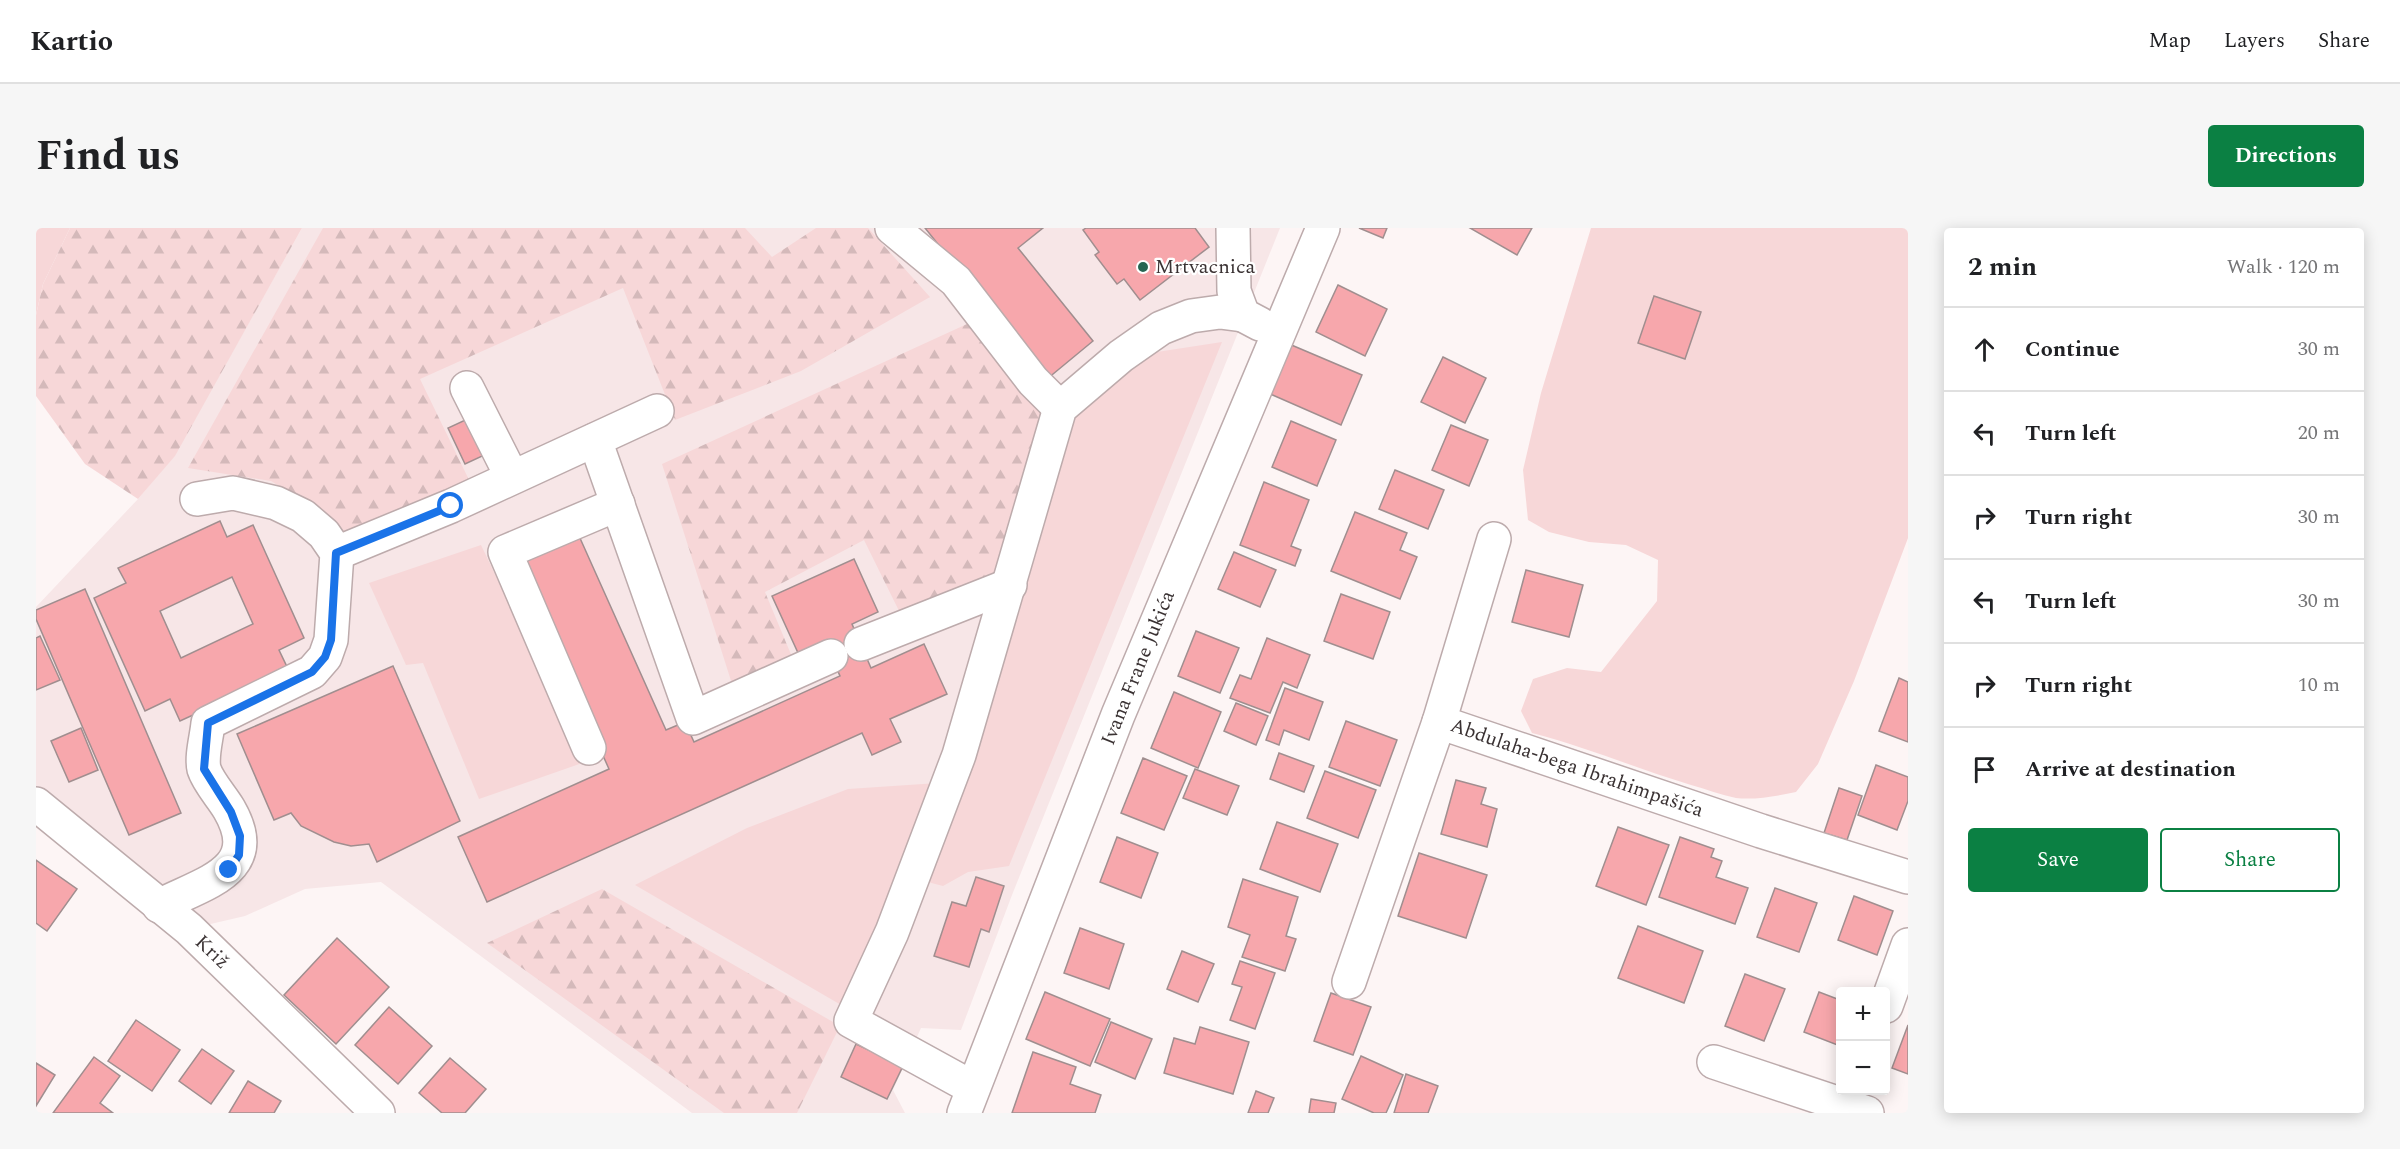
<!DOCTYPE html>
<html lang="en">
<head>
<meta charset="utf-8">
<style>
  :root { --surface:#fff; --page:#f6f6f6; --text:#202124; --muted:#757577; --line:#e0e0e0; --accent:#0b8043 }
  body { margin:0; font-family:Spectral,serif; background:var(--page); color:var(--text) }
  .controls { position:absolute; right:18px; bottom:18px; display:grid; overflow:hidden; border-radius:6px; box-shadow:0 3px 15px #0003 }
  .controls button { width:54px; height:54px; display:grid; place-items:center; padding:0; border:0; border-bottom:2px solid var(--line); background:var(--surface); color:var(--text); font:30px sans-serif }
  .stop { position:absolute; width:18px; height:18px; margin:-14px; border:4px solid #1a73e8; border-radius:50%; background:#fff }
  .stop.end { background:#1a73e8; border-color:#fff; box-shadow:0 2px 6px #0008 }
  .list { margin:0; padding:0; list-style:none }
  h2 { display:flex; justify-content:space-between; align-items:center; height:78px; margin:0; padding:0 24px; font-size:26px }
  h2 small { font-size:20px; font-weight:400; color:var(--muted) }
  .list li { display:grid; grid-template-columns:39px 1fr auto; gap:18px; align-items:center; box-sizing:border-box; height:84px; padding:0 24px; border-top:2px solid var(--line) }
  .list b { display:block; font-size:22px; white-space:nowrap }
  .list em { font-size:20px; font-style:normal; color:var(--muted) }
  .actions { display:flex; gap:12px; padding:18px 24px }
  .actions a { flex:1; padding:14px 0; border:2px solid var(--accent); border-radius:6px; text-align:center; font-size:21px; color:var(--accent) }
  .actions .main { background:var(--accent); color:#fff }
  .icon { flex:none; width:33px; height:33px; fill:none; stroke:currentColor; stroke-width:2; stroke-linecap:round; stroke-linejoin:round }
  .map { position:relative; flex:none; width:1872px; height:885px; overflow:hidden; border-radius:6px }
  header { display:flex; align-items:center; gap:36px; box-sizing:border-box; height:84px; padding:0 30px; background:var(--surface); border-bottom:2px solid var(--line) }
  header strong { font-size:28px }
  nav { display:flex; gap:33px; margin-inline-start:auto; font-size:21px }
  .intro { display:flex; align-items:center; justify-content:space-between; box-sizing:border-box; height:144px; padding:0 36px }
  h1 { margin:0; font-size:42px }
  .button { padding:15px 27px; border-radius:6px; background:var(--accent); color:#fff; font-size:21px; font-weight:700 }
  main { display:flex; gap:36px; padding:0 36px }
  aside { flex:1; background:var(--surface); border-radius:6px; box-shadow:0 3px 15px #0003 }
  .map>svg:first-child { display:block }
</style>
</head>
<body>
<header>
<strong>Kartio</strong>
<nav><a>Map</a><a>Layers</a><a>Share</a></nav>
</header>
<div class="intro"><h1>Find us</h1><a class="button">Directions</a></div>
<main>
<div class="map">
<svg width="1872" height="885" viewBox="0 0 1872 885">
  <defs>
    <pattern id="forest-firs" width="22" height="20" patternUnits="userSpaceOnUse" patternTransform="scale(1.5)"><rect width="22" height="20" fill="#f7d7d8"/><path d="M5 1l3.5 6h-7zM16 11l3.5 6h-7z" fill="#d4b9ba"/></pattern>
  </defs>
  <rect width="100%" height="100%" fill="#fdf5f5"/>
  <path fill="#f7e6e7" d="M266,0H1244L976,667L925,802L885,800L857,862L869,885H656L345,654L269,661L209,688L153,701L0,576V379L102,271L138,228Z"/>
  <g fill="#f7d7d8">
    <path d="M0,0H34L7,56L0,87Z"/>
    <path d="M1555,0H1872V310L1818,453L1782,536L1760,564C1741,568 1719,572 1700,570C1685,567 1670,561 1655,557C1602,541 1550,519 1496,505L1485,483L1497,451L1531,440L1565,444L1621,373L1622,332L1590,317L1553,314L1513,304L1492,292L1487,242L1505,165Z"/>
    <path d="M1186,114L973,638L932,644L907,658L884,652L1037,181L1095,128Z"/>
    <path d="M445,317L549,534L443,571L387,435L370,437L333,355Z"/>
    <path d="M902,555L812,781L599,657L711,600L812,561Z"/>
  </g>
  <g fill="url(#forest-firs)">
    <path d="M34,0H266L139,228L102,271L49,236L0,168V87L7,56Z"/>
    <path d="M287,0H709L736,29L780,0H832L894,69L765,143L639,192L587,60L384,151L435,256L312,308L277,279L235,253L152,240Z"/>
    <path d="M931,96L1009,185L962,347L866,389L828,312L729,364L759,436L697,459L626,236Z"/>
    <path d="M566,661L804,798L761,885H688L451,715Z"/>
  </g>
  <g fill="#f7a7ac" stroke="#a08e8f" stroke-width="1.5" fill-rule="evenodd">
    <path d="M889,0H1007L982,20L1057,113L1011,151Z"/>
    <path d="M1050,0H1159L1173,19L1104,72L1088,51L1081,56L1059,27L1063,24L1047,2Z"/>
    <path d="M1323,0H1351L1347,10Z"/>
    <path d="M1434,0H1496L1481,27Z"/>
    <path d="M1302,57L1351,81L1329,128L1280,104Z"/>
    <path d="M1618,68L1665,84L1649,131L1602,115Z"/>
    <path d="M1246,113L1326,147L1305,197L1225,162Z"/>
    <path d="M1407,129L1450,150L1429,195L1385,174Z"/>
    <path d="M438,188L455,224L429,236L412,200Z"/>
    <path d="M1255,193L1300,212L1281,258L1236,239Z"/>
    <path d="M1415,197L1452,212L1433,258L1396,242Z"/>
    <path d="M1359,242L1408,262L1392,301L1343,281Z"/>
    <path d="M1228,254L1273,272L1255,318L1265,322L1259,338L1204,317Z"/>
    <path d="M1319,284L1371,305L1364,322L1381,329L1364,371L1295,343Z"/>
    <path d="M184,293L191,309L217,297L268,410L243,422L253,443L144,493L134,471L109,483L58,370L90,355L82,340ZM196,349L217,396L145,430L124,383Z"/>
    <path d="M539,299L630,502L649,494L658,514L804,448L789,415L763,427L736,368L818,331L842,384L816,396L835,440L888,416L911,466L854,491L865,514L836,527L826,505L451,674L422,609L573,541L477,327Z"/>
    <path d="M1198,324L1240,342L1224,379L1182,361Z"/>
    <path d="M1490,342L1547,357L1533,409L1476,394Z"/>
    <path d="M49,361L145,585L93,607L0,391V382Z"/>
    <path d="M1305,366L1354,384L1337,431L1288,413Z"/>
    <path d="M1160,403L1203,420L1184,465L1142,448Z"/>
    <path d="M4,408L24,452L0,462V410Z"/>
    <path d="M1231,410L1274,427L1261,460L1247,454L1234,485L1194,470L1204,447L1215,451Z"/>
    <path d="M357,438L424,593L341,634L333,616L315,618L298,614L265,598L255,585L238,592L201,506Z"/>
    <path d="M1863,450L1872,454V514L1843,503Z"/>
    <path d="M1249,460L1287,474L1273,512L1248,502L1243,517L1230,512Z"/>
    <path d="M1138,464L1185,484L1162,540L1115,520Z"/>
    <path d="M1200,475L1232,488L1220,517L1188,503Z"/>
    <path d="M1310,493L1361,512L1344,558L1293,539Z"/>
    <path d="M45,500L62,542L33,554L15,513Z"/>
    <path d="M1243,525L1278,538L1268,564L1234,551Z"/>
    <path d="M1107,530L1151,548L1128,602L1085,585Z"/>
    <path d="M1840,537L1872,549V573L1861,602L1822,587Z"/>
    <path d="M1159,541L1203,558L1191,587L1147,570Z"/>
    <path d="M1289,543L1340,562L1322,610L1271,590Z"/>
    <path d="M1420,552L1450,560L1445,576L1461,581L1451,619L1405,606Z"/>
    <path d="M1803,560L1826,568L1811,612L1788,605Z"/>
    <path d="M1241,594L1302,616L1284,664L1224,641Z"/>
    <path d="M1582,599L1633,617L1610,677L1560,658Z"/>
    <path d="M1081,609L1122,625L1105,670L1064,654Z"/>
    <path d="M1644,609L1678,621L1675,629L1686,633L1680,649L1712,660L1699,696L1623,669Z"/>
    <path d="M1383,625L1451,647L1430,710L1362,688Z"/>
    <path d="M0,632L41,661L11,703L0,695Z"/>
    <path d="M940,649L968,658L953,704L945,701L933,739L898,728L916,674L930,678Z"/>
    <path d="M1207,651L1262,669L1250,708L1260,711L1249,743L1206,729L1214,707L1192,699Z"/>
    <path d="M1739,660L1781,675L1763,724L1721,709Z"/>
    <path d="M1818,668L1857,683L1841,727L1802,712Z"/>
    <path d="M1602,698L1667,723L1648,775L1582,750Z"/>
    <path d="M1044,700L1088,716L1073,761L1028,745Z"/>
    <path d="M301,710L353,759L300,816L248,767Z"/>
    <path d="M1146,723L1178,736L1162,774L1131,761Z"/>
    <path d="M1204,733L1239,745L1219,801L1194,792L1206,759L1196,756Z"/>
    <path d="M1709,746L1749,761L1728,813L1689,798Z"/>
    <path d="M1009,764L1074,791L1054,838L990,811Z"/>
    <path d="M1783,764L1804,772V818L1768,804Z"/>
    <path d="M1295,765L1335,779L1317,827L1278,813Z"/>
    <path d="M353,779L396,818L362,856L319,817Z"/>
    <path d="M100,792L144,822L116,863L72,833Z"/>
    <path d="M1075,794L1116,811L1099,851L1059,834Z"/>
    <path d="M1872,797V846L1856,840Z"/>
    <path d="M1164,799L1213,814L1197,866L1128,845L1138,810L1159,816Z"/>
    <path d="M820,816L867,838L851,871L805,849Z"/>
    <path d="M166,821L198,843L175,876L143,853Z"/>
    <path d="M997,824L1040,839L1034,856L1065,867L1059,885H976Z"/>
    <path d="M1325,828L1367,847L1350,885H1338L1306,871Z"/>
    <path d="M58,829L84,848L64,875L77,885H17Z"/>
    <path d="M414,830L450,861L429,885H406L383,865Z"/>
    <path d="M0,835L19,847L0,878Z"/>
    <path d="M1370,846L1402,858L1392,885H1358Z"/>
    <path d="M212,853L245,873L238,885H193Z"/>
    <path d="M1220,863L1238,870L1232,885H1212Z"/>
    <path d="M1275,871L1300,875L1298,885H1273Z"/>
  </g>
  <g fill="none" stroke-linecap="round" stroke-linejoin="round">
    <defs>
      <g id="minor">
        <path d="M856,0L920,53L997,153L1024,180"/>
        <path d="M1197,0L1198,63L1207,87L1224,96"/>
        <path d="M431,160L476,249"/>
        <path d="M559,212L657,490L795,428"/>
        <path d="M301,325L415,278L621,183"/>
        <path d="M825,416L974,357"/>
        <path d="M1403,494L1458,311"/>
        <path d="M553,520L469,324L582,276"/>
        <path d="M0,576L153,701L342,885"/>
        <path d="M123,678C167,655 229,643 193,581C186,569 172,554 168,541C165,528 171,508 172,495L276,444L289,429L295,412L301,325L288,306L267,288L240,275L197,265L161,271"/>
        <path d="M1313,754L1403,494L1725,603L1872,649"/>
        <path d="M1850,778L1872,717"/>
        <path d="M1678,834L1831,885"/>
        <path d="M937,860L815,793L856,704L923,527L1024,180L1085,128L1125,100L1155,88L1184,84L1207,87"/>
        <path d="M928,885L1082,487L1287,0"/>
      </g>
    </defs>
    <use href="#minor" stroke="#bdabac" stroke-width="36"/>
    <use href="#minor" stroke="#fff" stroke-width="33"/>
  </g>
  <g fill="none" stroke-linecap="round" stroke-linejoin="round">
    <path stroke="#1a73e8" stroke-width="8" d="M193,642L203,627L204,608L195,584L168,541L172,495L276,444L289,429L295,412L300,325L415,278"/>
  </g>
  <circle fill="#266552" stroke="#fff" stroke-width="2" cx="1107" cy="39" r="6"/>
  <g text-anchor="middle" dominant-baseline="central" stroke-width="4.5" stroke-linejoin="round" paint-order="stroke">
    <g font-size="20" fill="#3a3233" stroke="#fff" text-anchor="start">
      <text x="1119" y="39">Mrtvacnica</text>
    </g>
    <g font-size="20" fill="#3a3233" stroke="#fff">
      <text transform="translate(1102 440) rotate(-68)">Ivana Frane Jukića</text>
      <text transform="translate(1541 540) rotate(19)">Abdulaha-bega Ibrahimpašića</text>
      <text transform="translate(176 724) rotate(44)">Križ</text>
    </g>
  </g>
</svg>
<div class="controls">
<button>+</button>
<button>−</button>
</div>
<div class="stop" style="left:415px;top:278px"></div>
<div class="stop end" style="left:193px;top:642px"></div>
</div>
<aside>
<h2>2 min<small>Walk · 120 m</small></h2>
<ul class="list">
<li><svg class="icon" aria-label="ahead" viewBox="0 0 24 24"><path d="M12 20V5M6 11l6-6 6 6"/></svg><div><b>Continue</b></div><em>30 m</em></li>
<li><svg class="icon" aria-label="left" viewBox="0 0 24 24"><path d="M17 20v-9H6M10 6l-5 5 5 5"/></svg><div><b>Turn left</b></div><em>20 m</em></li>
<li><svg class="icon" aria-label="right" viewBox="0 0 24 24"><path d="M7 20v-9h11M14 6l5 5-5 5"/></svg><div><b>Turn right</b></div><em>30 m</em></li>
<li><svg class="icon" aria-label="left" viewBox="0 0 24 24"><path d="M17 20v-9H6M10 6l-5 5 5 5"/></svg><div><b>Turn left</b></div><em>30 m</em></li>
<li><svg class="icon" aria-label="right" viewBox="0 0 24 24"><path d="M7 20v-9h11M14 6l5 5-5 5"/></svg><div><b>Turn right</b></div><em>10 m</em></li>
<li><svg class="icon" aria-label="arrive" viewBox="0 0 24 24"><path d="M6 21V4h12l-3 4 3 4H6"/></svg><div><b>Arrive at destination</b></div></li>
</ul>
<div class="actions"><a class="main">Save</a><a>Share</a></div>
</aside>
</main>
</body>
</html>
